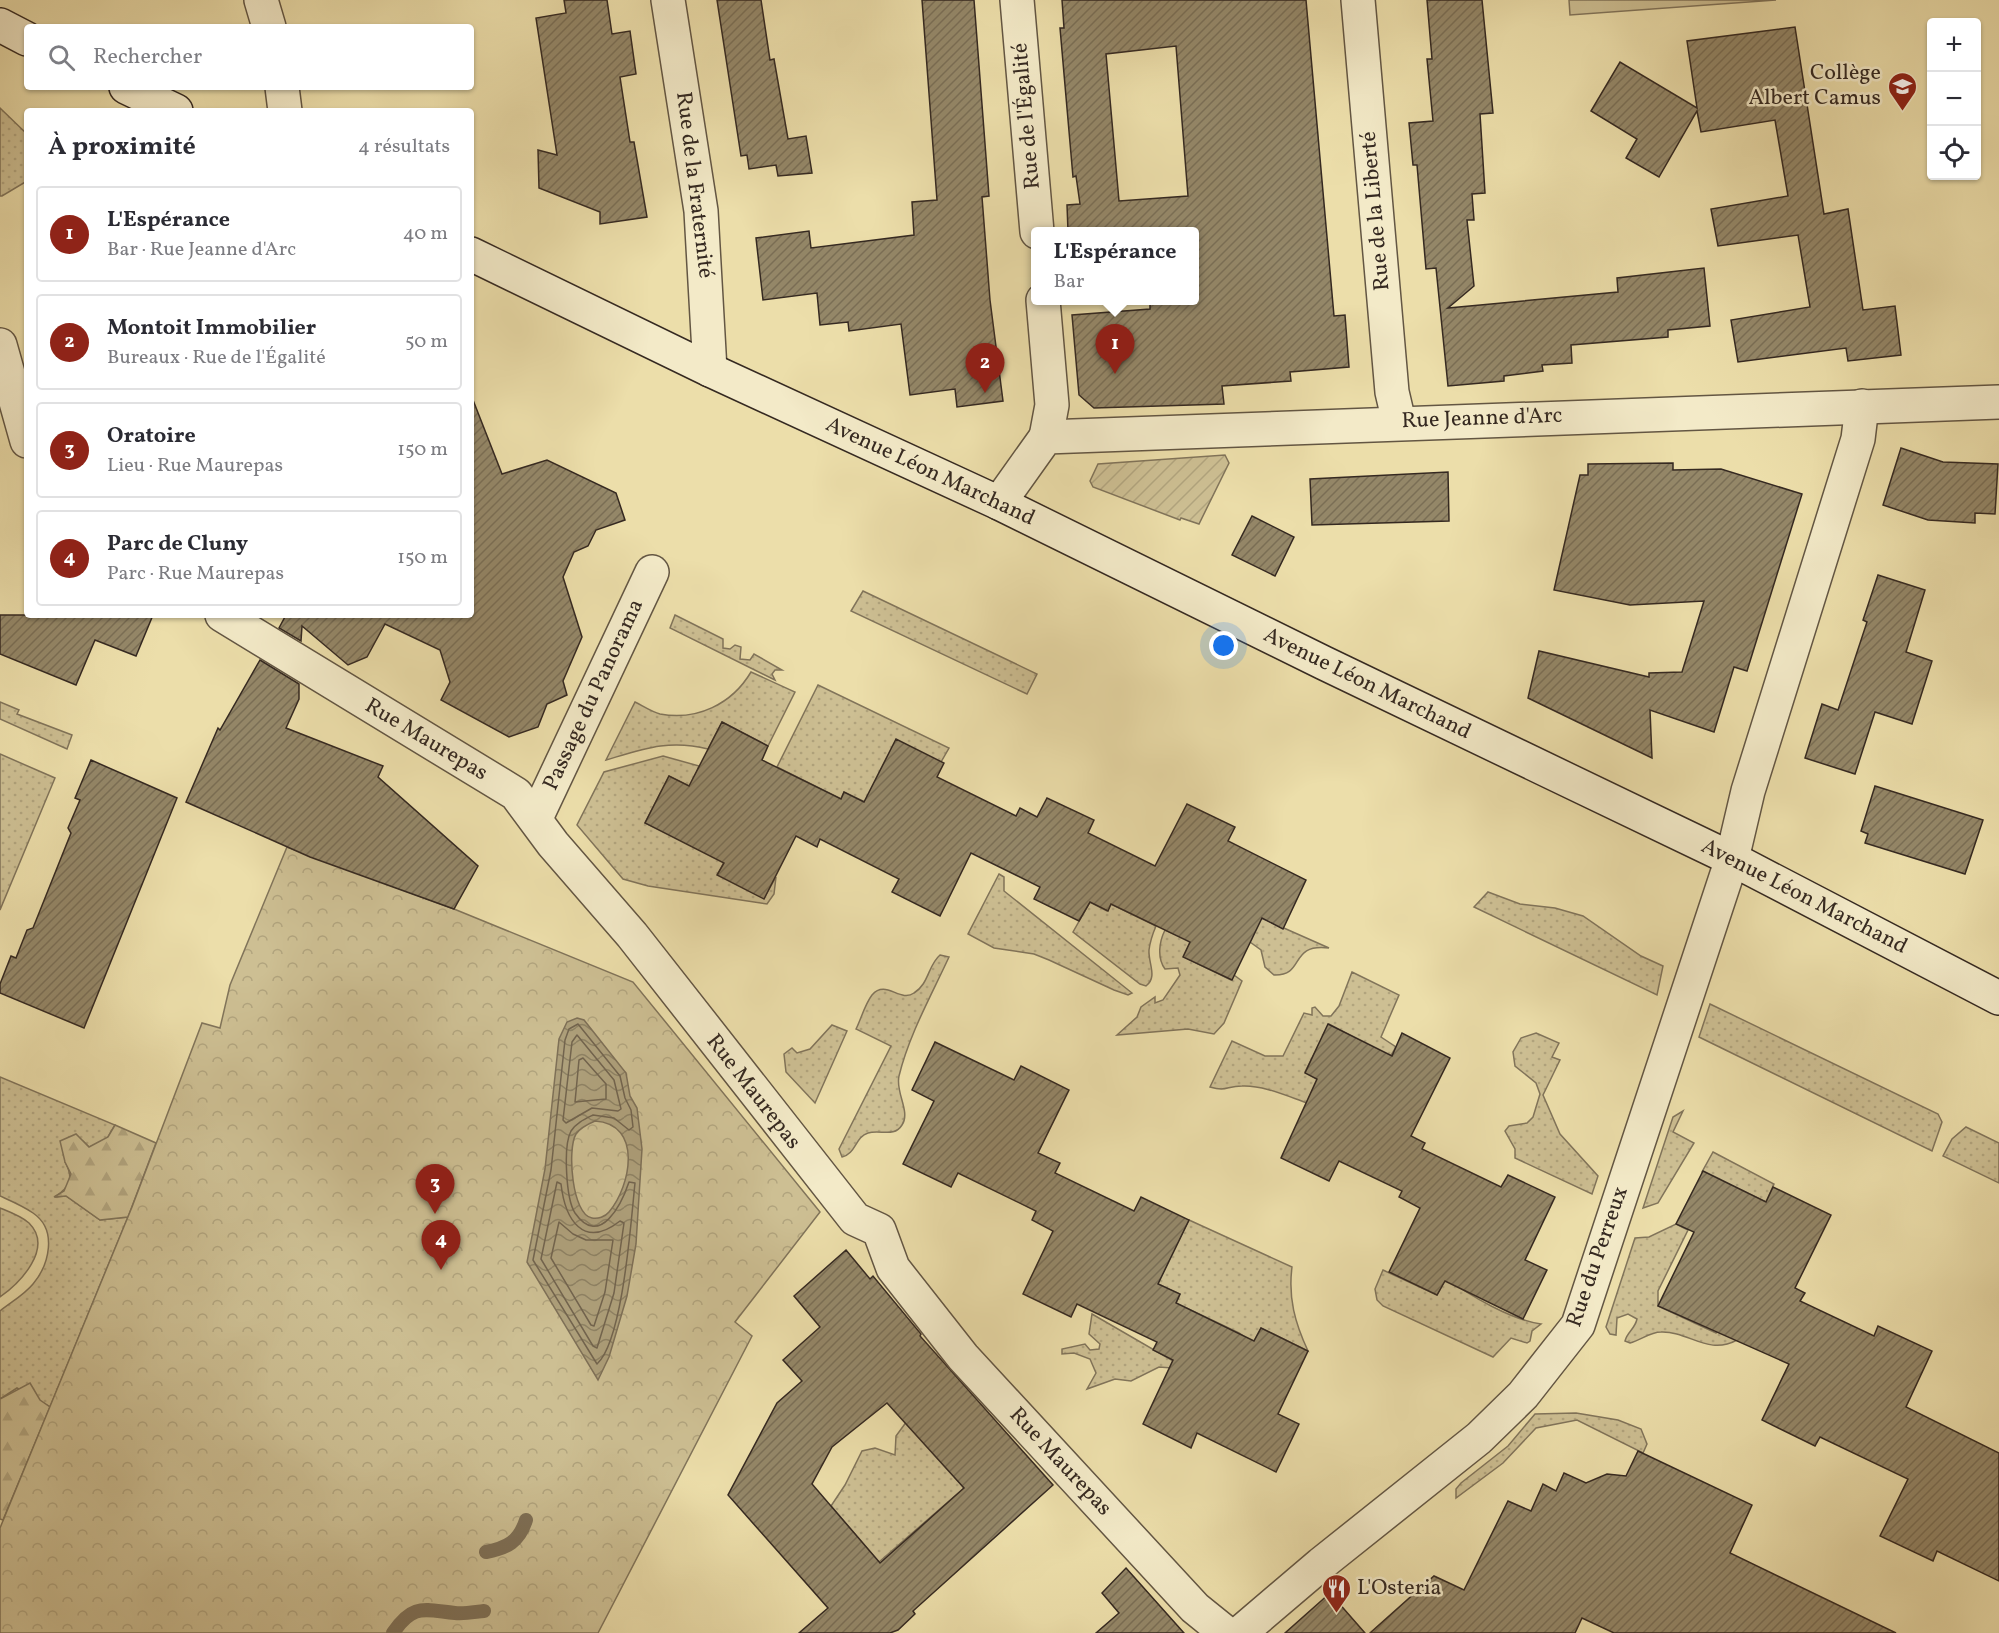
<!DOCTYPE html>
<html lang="fr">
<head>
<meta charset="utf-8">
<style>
  :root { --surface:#fff; --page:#f7f7f7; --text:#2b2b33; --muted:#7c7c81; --line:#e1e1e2; --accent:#8f2418 }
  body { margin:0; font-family:Vollkorn,serif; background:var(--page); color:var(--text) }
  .controls { position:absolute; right:18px; top:18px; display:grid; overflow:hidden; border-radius:6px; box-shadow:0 2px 4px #0004 }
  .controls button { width:54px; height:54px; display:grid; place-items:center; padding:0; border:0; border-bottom:2px solid var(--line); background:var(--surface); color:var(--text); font:30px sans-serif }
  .you { position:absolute; left:1224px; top:646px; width:21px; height:21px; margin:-15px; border:4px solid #fff; border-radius:50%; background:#1a73e8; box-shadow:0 0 0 9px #1a73e833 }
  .badge { display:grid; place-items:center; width:39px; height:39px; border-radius:50%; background:var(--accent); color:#fff; font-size:20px; font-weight:700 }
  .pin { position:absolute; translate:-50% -50px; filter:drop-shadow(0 2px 3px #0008) }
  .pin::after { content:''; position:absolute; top:32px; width:21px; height:18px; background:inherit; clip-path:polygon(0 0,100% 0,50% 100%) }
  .popup { position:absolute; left:1031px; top:227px; width:168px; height:78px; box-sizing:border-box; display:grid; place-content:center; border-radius:6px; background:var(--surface); filter:drop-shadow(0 2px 4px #0005); font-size:20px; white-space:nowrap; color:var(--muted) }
  .popup b { font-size:22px; color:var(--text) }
  .popup::after { content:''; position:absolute; left:50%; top:100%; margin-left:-12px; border:12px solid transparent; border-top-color:var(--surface) }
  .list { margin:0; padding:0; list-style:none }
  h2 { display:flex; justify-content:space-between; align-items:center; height:78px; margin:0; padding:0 24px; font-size:26px }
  h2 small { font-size:20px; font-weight:400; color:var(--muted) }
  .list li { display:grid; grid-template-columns:39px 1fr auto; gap:18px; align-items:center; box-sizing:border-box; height:96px; margin:0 12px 12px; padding:0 12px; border:2px solid var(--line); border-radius:6px }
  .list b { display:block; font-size:22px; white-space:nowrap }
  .list p { margin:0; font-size:20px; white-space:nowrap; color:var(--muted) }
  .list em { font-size:20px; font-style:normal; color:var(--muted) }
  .icon { flex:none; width:33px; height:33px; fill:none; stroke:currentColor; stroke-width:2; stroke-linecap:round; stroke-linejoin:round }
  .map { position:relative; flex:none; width:1999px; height:1633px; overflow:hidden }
  .search { position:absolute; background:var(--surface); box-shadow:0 2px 4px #0004; left:24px; top:24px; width:450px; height:66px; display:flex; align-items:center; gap:15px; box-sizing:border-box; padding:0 21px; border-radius:6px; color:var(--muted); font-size:22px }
  .panel { position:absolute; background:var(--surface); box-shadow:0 2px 4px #0004; left:24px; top:108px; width:450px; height:510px; border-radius:6px }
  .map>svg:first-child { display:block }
</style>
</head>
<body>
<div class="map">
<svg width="1999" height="1633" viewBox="0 0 1999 1633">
  <defs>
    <pattern id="grass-dots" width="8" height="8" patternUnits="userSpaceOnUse" patternTransform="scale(1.5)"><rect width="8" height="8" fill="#cdbf93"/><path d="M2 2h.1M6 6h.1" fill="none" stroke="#b1a47e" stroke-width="1.8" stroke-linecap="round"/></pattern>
    <pattern id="forest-firs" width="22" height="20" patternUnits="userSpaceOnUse" patternTransform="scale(1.5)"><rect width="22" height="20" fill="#cdbf93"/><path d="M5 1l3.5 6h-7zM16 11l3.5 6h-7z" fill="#b1a47e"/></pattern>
    <pattern id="park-crowns" width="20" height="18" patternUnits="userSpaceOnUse" patternTransform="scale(1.5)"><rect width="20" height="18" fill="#cdbf93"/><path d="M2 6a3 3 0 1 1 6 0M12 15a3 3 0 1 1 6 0" fill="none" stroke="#b1a47e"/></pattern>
    <pattern id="garden-furrows" width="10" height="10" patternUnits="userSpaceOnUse" patternTransform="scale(1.5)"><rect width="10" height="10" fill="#cdbf93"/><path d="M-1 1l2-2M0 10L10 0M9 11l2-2" fill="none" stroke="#b1a47e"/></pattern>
    <pattern id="water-waves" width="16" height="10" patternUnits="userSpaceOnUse" patternTransform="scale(1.5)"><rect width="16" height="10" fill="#aea07b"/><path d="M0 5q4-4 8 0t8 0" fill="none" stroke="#8e8264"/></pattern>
    <pattern id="building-hatch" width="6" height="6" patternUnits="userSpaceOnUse" patternTransform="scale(1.5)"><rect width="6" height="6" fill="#948768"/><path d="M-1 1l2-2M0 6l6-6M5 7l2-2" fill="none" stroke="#7a6e55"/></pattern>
  </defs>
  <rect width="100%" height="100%" fill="#ecdeaa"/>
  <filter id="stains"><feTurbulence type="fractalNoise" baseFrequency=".00333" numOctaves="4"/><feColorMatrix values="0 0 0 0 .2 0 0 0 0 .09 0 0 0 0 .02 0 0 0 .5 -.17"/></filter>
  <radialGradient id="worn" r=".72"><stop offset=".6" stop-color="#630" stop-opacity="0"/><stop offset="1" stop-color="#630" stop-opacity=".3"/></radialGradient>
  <g fill="url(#grass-dots)" stroke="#81745a" stroke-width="1.5">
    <path d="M0,108L27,134V181L2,196H0Z"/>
    <path d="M863,591L1037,674L1027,694L851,611Z"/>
    <path d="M675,615L723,639V648L730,649L735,645L741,647L740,659L750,660L754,654L782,670H775L772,674L775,680L670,628Z"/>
    <path d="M751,672L795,692L768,746L722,722L708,749C669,739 643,749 606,760L635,702C643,706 652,712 660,714C697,721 732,704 751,672Z"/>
    <path d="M818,685L949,748L941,762L867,803L844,792L841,799L777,767Z"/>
    <path d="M0,702L19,710L17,714L72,735L67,749L0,719Z"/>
    <path d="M0,754L55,778L0,910Z"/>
    <path d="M663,756L699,766L691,787L669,776L645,823L725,860L718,874L764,898L776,877L774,894L767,904L648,886L623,879L577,825L604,772Z"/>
    <path d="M999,874L1004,877V891L1132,993L1128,995L1114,990L1049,960L1034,954L994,948L968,934Z"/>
    <path d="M1488,892L1520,904L1555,908L1583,916L1641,956L1663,966L1657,995L1474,907Z"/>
    <path d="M1090,902L1107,911L1111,904L1156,926C1153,933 1150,942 1149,950C1148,963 1158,977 1146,986L1140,984L1073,932Z"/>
    <path d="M1259,917L1329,948C1288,943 1306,976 1274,975L1265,967L1261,950L1250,942Z"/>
    <path d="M1165,930L1191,941L1184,957L1231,980L1234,975L1242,981L1224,1023L1214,1034L1188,1029L1117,1035L1137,1017L1141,1007L1155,997V1003L1163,1000L1180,975L1178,968L1165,969C1157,958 1159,942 1165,930Z"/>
    <path d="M940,955L949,957C931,996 909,1035 899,1076C895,1092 911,1112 902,1125C894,1138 880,1129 868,1133C855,1137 856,1154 842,1157L839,1149L891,1046L856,1029C861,1019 865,1004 872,995C886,979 900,1003 914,993C929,984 928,965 940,955Z"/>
    <path d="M1352,972L1399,995L1381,1037L1396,1047L1390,1057L1329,1024L1305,1072L1320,1081L1307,1103C1287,1096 1263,1085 1242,1086C1226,1086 1227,1092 1210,1087L1232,1041L1265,1056H1283L1304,1013L1312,1015V1008L1315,1007L1323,1016H1331L1339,1006Z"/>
    <path d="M1710,1004L1938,1114L1942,1122L1932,1151L1699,1037Z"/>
    <path d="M832,1025L847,1031L815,1103L786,1072L784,1054L792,1048L797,1053L810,1049Z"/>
    <path d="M1536,1033L1559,1043L1552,1057L1560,1060L1543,1095L1560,1134L1598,1176L1592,1194L1515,1158V1149L1505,1131L1509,1126L1527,1123L1533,1117L1540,1094L1536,1083L1515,1066L1513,1052L1521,1038Z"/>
    <path d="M0,1077L115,1125L108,1137L98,1145L89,1147L83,1141L65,1162C74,1178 70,1187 55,1197L66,1196L100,1220L128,1217L50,1407L17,1388L0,1399V1311C11,1302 24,1295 33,1284C49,1265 58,1230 33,1213C23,1206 11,1201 0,1196Z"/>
    <path d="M1683,1111L1673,1132L1694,1143L1658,1203L1643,1208L1673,1117Z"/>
    <path d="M1966,1127L1999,1143V1183L1943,1156L1952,1139Z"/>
    <path d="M1713,1152L1774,1184L1766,1202L1702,1172Z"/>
    <path d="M0,1208C10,1212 21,1216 29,1223C54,1248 20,1283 0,1297Z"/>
    <path d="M1189,1220L1292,1267C1288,1298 1295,1323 1308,1351L1261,1328L1253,1343L1239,1333L1176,1303L1180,1294L1156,1283Z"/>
    <path d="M1676,1224L1688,1230L1658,1291V1306L1716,1333L1723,1319L1737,1340C1708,1356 1689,1331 1661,1332C1650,1332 1641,1340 1630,1343L1625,1341C1627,1332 1635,1329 1637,1319L1628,1314L1617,1318L1616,1335L1610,1334L1606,1327L1635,1238L1649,1237Z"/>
    <path d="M1383,1270L1437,1295L1446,1278C1470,1296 1512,1320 1541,1324L1532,1331L1530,1341L1527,1343L1511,1338L1493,1357L1383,1306L1377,1300L1375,1289Z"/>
    <path d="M1092,1314L1175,1362L1172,1368L1159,1367L1131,1381L1115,1379L1087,1389L1096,1373L1090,1359L1074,1353L1062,1354V1349L1085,1344L1090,1350L1099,1349L1100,1344L1089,1334Z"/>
    <path d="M1576,1413L1618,1420L1641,1429L1647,1444L1643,1453L1577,1420L1536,1428L1503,1463L1456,1498V1489L1461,1483L1508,1446L1535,1414Z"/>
    <path d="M907,1421L964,1488L879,1562L831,1506L845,1485L862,1451L875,1448L895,1455L896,1436Z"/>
  </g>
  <g fill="url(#forest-firs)" stroke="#81745a" stroke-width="1.5">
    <path d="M115,1125L156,1143L128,1217L100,1220L66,1196L54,1197L64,1191L71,1174L65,1162L60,1141L76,1134L89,1147L108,1137Z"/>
    <path d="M30,1383L40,1400L50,1407L3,1520L0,1519V1399Z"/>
  </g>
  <path fill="url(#park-crowns)" stroke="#81745a" stroke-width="1.5" d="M287,847L454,909L633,982L820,1212L735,1322L752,1336L598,1633H0V1528L132,1207L202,1023L220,1028L230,985Z"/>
  <path fill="url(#garden-furrows)" stroke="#81745a" stroke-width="1.5" d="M1225,455L1229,463L1199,524L1181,518L1180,520L1093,487L1090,481L1098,464Z"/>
  <path fill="#cdbf93" stroke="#81745a" stroke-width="1.5" d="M1569,0H1776L1570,15Z"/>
  <path fill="url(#water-waves)" stroke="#7e7057" stroke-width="1.5" fill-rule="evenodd" d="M577,1018L584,1020L626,1073L630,1096L637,1108L642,1149L636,1244L627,1296L609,1357L598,1380L527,1262L545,1169L559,1039L567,1022ZM595,1121C643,1124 631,1186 609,1212C605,1217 598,1219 592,1218C572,1215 567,1149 576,1134C580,1128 588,1124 595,1121Z"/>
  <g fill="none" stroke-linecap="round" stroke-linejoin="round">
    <g stroke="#72644e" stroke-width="1.5">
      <path d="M578,1024L620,1076L625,1098L631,1110L633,1127L629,1130L614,1118L593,1115C585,1119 576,1123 571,1131C563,1146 566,1199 575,1213C600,1249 622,1203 629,1182L635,1183C631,1220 623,1341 597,1364L533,1260L551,1170L565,1040L569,1029Z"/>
      <path d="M577,1035L614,1080L621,1109L618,1111L592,1108L566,1123L563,1120L572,1042Z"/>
      <path d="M583,1058L606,1084V1099L575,1102L579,1060Z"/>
      <path d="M557,1182L561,1184C565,1219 583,1250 620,1221L624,1223L614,1293L597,1348L593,1346L541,1259Z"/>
      <path d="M559,1222L573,1234L586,1240H613L605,1292L594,1326L591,1325L551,1258Z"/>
    </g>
    <g stroke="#7e7057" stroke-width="14">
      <path d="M486,1552C507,1548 519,1542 526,1520"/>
      <path d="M393,1633C413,1603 424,1610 455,1613C465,1614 474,1612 484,1611"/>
    </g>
  </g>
  <g fill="url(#building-hatch)" stroke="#352921" stroke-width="1.5" fill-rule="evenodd">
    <path d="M564,0H607L612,34L630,31L636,74L620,77L630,142H634L647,217L600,224V212L539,188L538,150L557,155L536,18L566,13Z"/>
    <path d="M717,0H761L770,60L774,59L788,139L806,136L812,173L778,176L776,165L749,169L747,155L741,156Z"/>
    <path d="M922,0H974L989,196L982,197L990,300L1003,401L957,407L955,389L910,395L901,324L849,331L848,322L820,325L817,293L763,300L756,238L809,231L811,248L914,235L912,202L937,200Z"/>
    <path d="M1062,0H1306L1334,316L1345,315L1349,367L1290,372L1291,381L1222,386L1224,404L1094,408L1079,395L1072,315L1150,309V302L1194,300V231H1068L1067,205L1080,204L1076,176L1073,177L1060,28H1064ZM1176,46L1188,196L1119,201L1106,54Z"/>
    <path d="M1427,0H1482L1493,113L1480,114L1485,193L1472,194L1474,220H1467L1474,286L1448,308L1618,292L1617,278L1704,268L1710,326L1668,330V337L1571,345L1572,363L1542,365L1543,371L1504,376V381L1448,386L1436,268L1426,269L1417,165H1413L1409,123L1433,121L1427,59H1432Z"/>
    <path d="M1795,27L1824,214L1848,209L1863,310L1895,306L1901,355L1848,361L1846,348L1738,362L1731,320L1810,307L1798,235L1718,246L1711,209L1788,196L1775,120L1701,132L1697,111L1659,177L1626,158L1637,139L1591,111L1620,62L1697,108L1687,41Z"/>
    <path d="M471,400H473L502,474L547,460L616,493L625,520L596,530L588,546L574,552L563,577L582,637L563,681L567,695L547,704L538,727L509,737L441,700L450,682L440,650L385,624L367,657L348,665L302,626L301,641L279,628L286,615H471Z"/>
    <path d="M1901,448L1943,462L1998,464L1995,514L1975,513V523L1928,520L1883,505Z"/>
    <path d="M1673,463V470L1721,469L1802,494L1747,671L1734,667L1714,732L1650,710L1652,758L1528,698L1539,651L1649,677V673L1682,672L1704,601L1630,605L1554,590L1580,475H1588V464Z"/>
    <path d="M1448,472L1449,521L1312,525L1310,479Z"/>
    <path d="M1252,516L1294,537L1275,576L1232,555Z"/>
    <path d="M1878,575L1925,590L1906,652L1932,661L1912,724L1875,712L1855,774L1805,758L1822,704L1838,710L1867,622L1863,620Z"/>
    <path d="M0,615H153L136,656L95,640L76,685L0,654Z"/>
    <path d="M260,660L299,684V699L286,728L383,766L378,777L478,866L454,909L310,857L186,802L218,728L220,730Z"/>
    <path d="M722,722L768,746L762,760L841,799L844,792L864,802L896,739L944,763L937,777L1016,816L1020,808L1037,817L1047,798L1094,820L1088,833L1155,866L1187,804L1235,827L1228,841L1306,880L1283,929L1262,918L1232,980L1183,957L1190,942L1111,904L1108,911L1090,902L1079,921L1034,899L1040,887L971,853L940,916L892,892L899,879L820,839L817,847L796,836L764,899L717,875L724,863L645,823L669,776L689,786Z"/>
    <path d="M91,760L177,798L84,1028L0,993V984L11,956L16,958L27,930L33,928L71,833L68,828L80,800L75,798Z"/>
    <path d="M1875,786L1983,820L1965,874L1865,843L1868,834L1861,831Z"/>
    <path d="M1328,1024L1392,1056L1402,1033L1450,1058L1411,1136L1425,1143L1422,1149L1501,1187L1508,1175L1555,1197L1525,1260L1547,1270L1523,1319L1445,1281L1437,1295L1389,1272L1420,1208L1399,1197L1402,1191L1339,1161L1329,1181L1281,1158L1317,1079L1305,1073Z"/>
    <path d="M935,1042L1014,1080L1021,1066L1069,1090L1038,1153L1060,1163L1055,1173L1134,1211L1141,1197L1189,1220L1158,1284L1180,1294L1176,1303L1254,1341L1261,1328L1308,1351L1278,1414L1299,1424L1276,1472L1197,1433L1191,1448L1143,1424L1173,1360L1153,1350L1157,1342L1077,1304L1071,1317L1023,1294L1053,1231L1032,1220L1036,1211L958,1173L951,1187L903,1164L934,1101L912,1090Z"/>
    <path d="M1703,1171L1766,1202L1773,1187L1831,1215L1795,1288L1805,1293L1800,1301L1874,1336L1878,1326L1932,1351L1906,1407L1999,1453V1581L1937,1551L1933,1561L1880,1536L1908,1479L1820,1437L1815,1446L1762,1420L1789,1364L1658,1306L1694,1232L1676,1224Z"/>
    <path d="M846,1250L870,1279L873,1276L921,1334L920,1336L1053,1485L913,1611L915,1614L898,1630L890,1633H799L828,1608L728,1495L777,1403L802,1381L783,1360L820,1327L794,1296ZM887,1403L964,1488L880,1563L812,1484L832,1447Z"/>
    <path d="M1638,1451L1752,1505L1730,1553L1896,1633H1614L1582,1618L1575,1633H1370L1434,1576L1464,1590L1508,1501L1531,1511L1543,1484L1556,1491L1564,1473L1586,1483L1607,1474L1626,1476Z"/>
    <path d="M1126,1568L1184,1633H1096L1119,1613L1102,1593Z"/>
    <path d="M1330,1593L1365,1633H1285Z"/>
  </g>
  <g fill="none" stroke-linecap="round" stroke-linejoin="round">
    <defs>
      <g id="minor">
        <path d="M261,0L269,27"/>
        <path d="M668,0L701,211L710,370"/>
        <path d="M1017,0L1037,232"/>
        <path d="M1358,0L1392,392L1399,422"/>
        <path d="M282,87L285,111"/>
        <path d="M1043,300L1052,405L1046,437"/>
        <path d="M0,345L27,441"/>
        <path d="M999,503L1046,437L1999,402"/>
        <path d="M222,615L516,794L553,844L632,935L855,1219L879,1230L893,1268L963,1357L1195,1608L1226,1633"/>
        <path d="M536,818L652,572"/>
        <path d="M1240,1633L1321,1564L1479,1438L1523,1395L1578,1325L1732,859L1748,791L1858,439L1862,406"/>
      </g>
      <g id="secondary">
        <path d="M0,25L27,39"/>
        <path d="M126,87L176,111"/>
        <path d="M471,254L710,370L999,503L1324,663L1732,859L1999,998"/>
      </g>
    </defs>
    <use href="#minor" stroke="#635643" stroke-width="36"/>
    <use href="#secondary" stroke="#352921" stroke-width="36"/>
    <use href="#minor" stroke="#f3eac8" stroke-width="33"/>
    <use href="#secondary" stroke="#f3eac8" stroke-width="33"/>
  </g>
  <defs>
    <symbol id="school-pin" viewBox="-11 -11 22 30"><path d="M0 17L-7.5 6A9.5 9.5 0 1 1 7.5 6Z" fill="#8f2418" stroke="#f3eac8"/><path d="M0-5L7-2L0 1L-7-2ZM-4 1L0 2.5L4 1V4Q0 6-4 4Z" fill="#fff"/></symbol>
    <symbol id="restaurant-pin" viewBox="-11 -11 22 30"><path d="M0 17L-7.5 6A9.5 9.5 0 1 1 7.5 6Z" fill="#8f2418" stroke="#f3eac8"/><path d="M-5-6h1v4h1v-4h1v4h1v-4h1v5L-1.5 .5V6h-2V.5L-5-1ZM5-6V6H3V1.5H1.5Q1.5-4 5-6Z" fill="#fff"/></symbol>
  </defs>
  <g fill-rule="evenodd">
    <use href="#school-pin" x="1886" y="70" width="33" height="45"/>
    <use href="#restaurant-pin" x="1320" y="1572" width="33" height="45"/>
  </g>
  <g text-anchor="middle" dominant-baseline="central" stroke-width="5" stroke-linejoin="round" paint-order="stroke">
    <g font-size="22" fill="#352921" stroke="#f3eac8" text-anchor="end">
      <text x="1881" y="73">Collège<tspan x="1881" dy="25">Albert Camus</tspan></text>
      <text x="1357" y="1588" text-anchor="start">L'Osteria</text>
    </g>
    <g font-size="22" fill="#352921" stroke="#f3eac8">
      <text transform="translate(1027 116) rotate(-95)">Rue de l'Égalité</text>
      <text transform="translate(694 185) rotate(83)">Rue de la Fraternité</text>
      <text transform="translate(1376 211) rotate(-95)">Rue de la Liberté</text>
      <text transform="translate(1482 419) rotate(-2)">Rue Jeanne d'Arc</text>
      <text transform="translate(930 472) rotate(25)">Avenue Léon Marchand</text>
      <text transform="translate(1367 684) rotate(26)">Avenue Léon Marchand</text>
      <text transform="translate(594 695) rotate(-65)">Passage du Panorama</text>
      <text transform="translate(426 740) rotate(31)">Rue Maurepas</text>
      <text transform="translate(1804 897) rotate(27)">Avenue Léon Marchand</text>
      <text transform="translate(753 1092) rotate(52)">Rue Maurepas</text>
      <text transform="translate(1598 1257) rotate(-71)">Rue du Perreux</text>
      <text transform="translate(1060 1462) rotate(47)">Rue Maurepas</text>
    </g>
  </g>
  <rect width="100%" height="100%" filter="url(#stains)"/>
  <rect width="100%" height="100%" fill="url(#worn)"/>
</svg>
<div class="controls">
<button>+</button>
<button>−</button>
<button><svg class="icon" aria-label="locate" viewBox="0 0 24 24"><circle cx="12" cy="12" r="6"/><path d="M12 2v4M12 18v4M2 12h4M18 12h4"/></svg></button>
</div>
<div class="you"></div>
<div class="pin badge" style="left:1115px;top:374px">1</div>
<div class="popup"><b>L'Espérance</b>Bar</div>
<div class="pin badge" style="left:985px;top:393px">2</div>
<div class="pin badge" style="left:435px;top:1214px">3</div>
<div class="pin badge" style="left:441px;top:1270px">4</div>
<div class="search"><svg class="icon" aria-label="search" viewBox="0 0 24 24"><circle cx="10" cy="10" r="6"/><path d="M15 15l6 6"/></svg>Rechercher</div>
<section class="panel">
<h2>À proximité<small>4 résultats</small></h2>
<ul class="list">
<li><span class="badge">1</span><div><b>L'Espérance</b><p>Bar · Rue Jeanne d'Arc</p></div><em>40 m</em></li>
<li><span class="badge">2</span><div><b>Montoit Immobilier</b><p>Bureaux · Rue de l'Égalité</p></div><em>50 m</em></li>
<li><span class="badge">3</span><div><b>Oratoire</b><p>Lieu · Rue Maurepas</p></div><em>150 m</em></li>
<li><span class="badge">4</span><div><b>Parc de Cluny</b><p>Parc · Rue Maurepas</p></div><em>150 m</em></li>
</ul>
</section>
</div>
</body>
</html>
